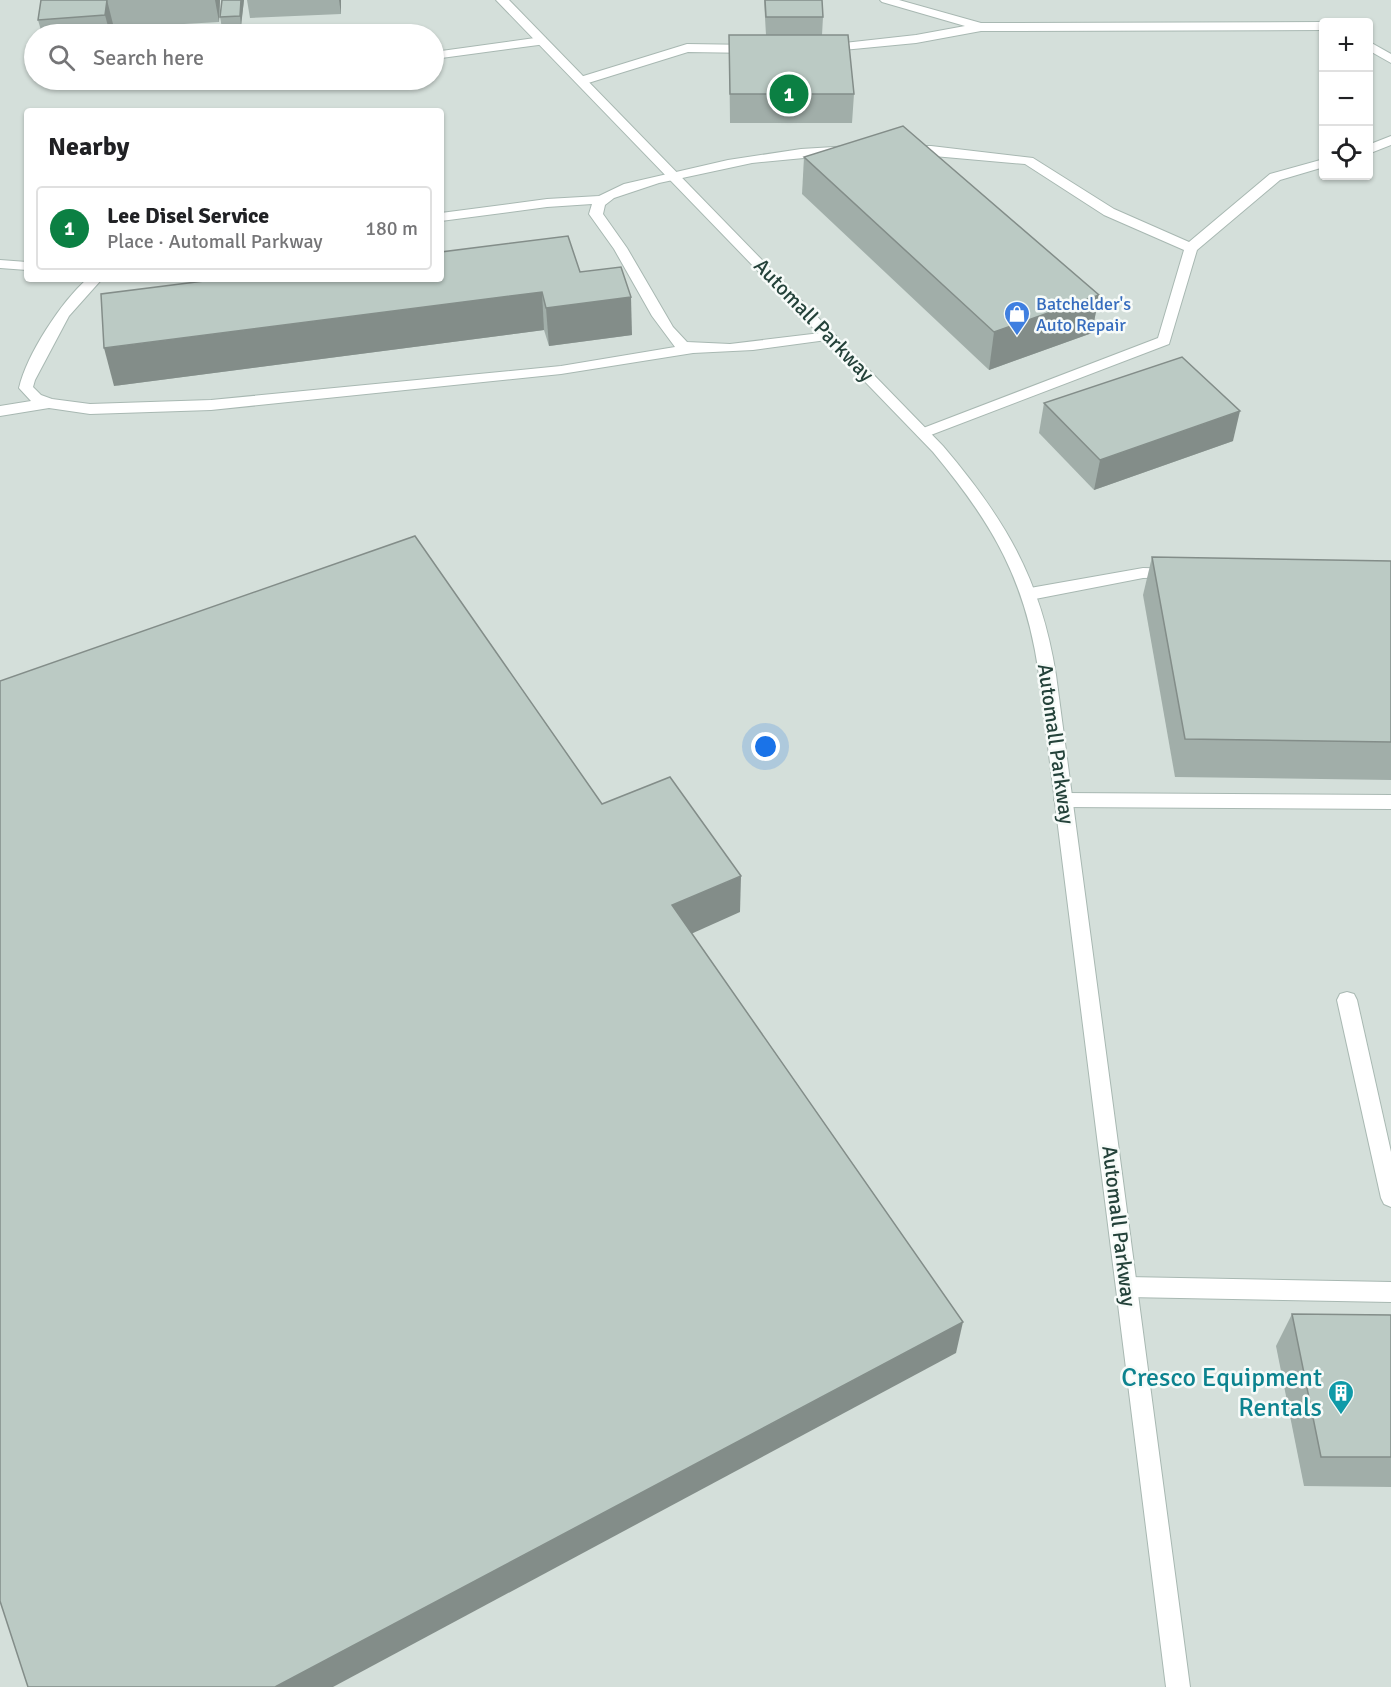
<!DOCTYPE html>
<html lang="en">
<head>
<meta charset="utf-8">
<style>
  :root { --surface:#fff; --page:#f2f2f2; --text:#202124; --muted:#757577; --line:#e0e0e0; --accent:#0b8043 }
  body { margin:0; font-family:Signika,sans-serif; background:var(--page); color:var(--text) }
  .controls { position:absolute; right:18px; top:18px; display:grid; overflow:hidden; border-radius:6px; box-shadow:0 2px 4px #0004 }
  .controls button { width:54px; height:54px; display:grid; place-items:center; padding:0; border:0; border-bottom:2px solid var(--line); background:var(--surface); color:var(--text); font:30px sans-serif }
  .you { position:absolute; left:766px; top:747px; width:21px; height:21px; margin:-15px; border:4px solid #fff; border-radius:50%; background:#1a73e8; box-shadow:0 0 0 9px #1a73e833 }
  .badge { display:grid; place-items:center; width:39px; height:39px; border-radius:50%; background:var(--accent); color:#fff; font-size:20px; font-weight:700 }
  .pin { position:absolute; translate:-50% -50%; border:3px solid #fff; box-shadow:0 2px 6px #0006 }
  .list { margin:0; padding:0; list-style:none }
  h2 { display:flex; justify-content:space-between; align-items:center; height:78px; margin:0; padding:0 24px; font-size:26px }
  h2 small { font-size:20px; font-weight:400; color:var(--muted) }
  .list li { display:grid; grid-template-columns:39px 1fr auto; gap:18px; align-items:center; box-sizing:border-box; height:84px; margin:0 12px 12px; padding:0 12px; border:2px solid var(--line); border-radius:6px }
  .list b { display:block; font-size:22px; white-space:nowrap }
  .list p { margin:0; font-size:20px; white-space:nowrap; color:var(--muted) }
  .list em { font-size:20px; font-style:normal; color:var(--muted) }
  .icon { flex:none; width:33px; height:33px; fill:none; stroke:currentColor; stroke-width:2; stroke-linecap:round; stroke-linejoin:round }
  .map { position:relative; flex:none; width:1391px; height:1687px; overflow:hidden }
  .search { position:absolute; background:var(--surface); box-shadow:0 2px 4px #0004; left:24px; top:24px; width:420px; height:66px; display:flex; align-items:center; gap:15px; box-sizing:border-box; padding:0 21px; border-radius:33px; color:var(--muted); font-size:22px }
  .panel { position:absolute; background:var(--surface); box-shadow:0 2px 4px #0004; left:24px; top:108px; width:420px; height:174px; border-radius:6px }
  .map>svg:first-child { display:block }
</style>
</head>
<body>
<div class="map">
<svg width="1391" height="1687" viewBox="0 0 1391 1687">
  <rect width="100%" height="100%" fill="#e6efeb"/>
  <path fill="#d4dfda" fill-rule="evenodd" d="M0,0H1391V1687H0ZM1324,22H1368V176H1324ZM34,34H434V80H34ZM27,111H441V279H27Z"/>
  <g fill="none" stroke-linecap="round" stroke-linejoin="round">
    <defs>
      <g id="service">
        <path d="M880,0H899L981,23L1324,22V30L981,31L916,43L822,52V46L826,45L916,35L965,26L882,2Z"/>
        <path d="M542,37L546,38V44L434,59V52Z"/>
        <path d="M1368,41L1391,54V63L1368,50Z"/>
        <path d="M687,44L753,45L759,49L753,53L688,52L585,84L581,85L575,81L577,78Z"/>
        <path d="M1391,136V145L1368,154V145Z"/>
        <path d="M851,146L857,150L856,153L752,163L659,183L614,198L605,205L603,214L627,248L673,327L687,342L730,344L829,332L836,336L834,339L753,350L693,353L561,374L211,410L90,414L49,408L0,416V406L31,401L19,388C27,354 61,302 87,279H102L69,316L35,380L33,387L41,395L52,399L90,404L211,400L561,366L675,347L652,316L614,249L589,214L592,204L547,207L441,221V213L547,199L599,196L624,184L728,160L801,149Z"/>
        <path d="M905,146H931L1033,158L1114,209L1189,242L1270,174L1324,159V167L1280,180L1197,250L1169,344L923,438L918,436L916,433L918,430L1158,338L1184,250L1104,215L1025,164L900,153L899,150Z"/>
        <path d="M0,260L27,262V270L0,268Z"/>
        <path d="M1143,568L1179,569L1181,573L1179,577L1143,578L1030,600L1024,598L1022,594L1024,590L1030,588Z"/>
        <path d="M1063,793L1391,795V809L1063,807L1057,805L1054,800L1057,795Z"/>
        <path d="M1347,992L1354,994L1357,1000L1391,1152V1207L1384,1204L1381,1198L1337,1000L1340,994Z"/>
        <path d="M1127,1277L1391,1282V1302L1127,1297L1119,1294L1116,1287L1119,1280Z"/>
      </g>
      <path id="minor" d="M496,0H509L943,446C1005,519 1041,579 1056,675L1190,1687H1166L1039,675C1026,581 993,524 933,452Z"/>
    </defs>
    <use href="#service" stroke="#a8b8b2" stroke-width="2"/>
    <use href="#minor" stroke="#a8b8b2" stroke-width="2"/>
    <use href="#service" fill="#fff" fill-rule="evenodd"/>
    <use href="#minor" fill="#fff" fill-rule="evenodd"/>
  </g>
  <g fill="#a1aea9">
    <path d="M41,0H220L219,22L114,28L113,34H42L38,20Z"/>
    <path d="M222,0H244L241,26L222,28L220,17Z"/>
    <path d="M247,0H341V14L250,18Z"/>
    <path d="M764,0H822L823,17L822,35L854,94L852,123H730L729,35H766Z"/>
    <path d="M804,157L1099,295L1092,333L989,370L802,194Z"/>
    <path d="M580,272L632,335L549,346L544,330L114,386Z"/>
    <path d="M1044,403L1233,441L1094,490L1039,433Z"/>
    <path d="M1152,557L1391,561V780L1175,777L1143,595Z"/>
    <path d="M1292,1314L1391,1315V1487L1304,1486L1276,1346Z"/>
  </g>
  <g fill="#838d89">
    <path d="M107,0L114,28L113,34H110L105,15Z"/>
    <path d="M215,0H220L219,22Z"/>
    <path d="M241,0H244L241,26L240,16Z"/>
    <path d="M339,0H341V14Z"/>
    <path d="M542,292L544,330L114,386L104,348Z"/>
    <path d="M1099,295L1092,333L989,370L994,332Z"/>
    <path d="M631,297L632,335L549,346L546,308Z"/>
    <path d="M1240,411L1233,441L1094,490L1100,460Z"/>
    <path d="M741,876L740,912L673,942L672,905Z"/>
    <path d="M963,1322L956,1353L333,1687H275Z"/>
  </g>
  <g fill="#bbcac4" stroke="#838d89" stroke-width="1.5">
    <path d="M41,0H107L105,15L38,20Z"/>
    <path d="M222,0H241L240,16L220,17Z"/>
    <path d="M765,0H822L823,17H766Z"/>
    <path d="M729,35H848L854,94H730Z"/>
    <path d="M903,126L1099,295L994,332L804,157Z"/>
    <path d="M568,236L580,272L621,267L631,297L546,308L542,292L104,348L101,294L220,279H441V252Z"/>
    <path d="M1182,357L1240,411L1100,460L1044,403Z"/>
    <path d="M415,536L602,804L670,777L741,876L672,905L963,1322L275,1687H28L0,1601V681Z"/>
    <path d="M1152,557L1391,561V742L1185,739Z"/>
    <path d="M1292,1314L1391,1315V1457H1321Z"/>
  </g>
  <defs>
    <symbol id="shop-pin" viewBox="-11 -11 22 30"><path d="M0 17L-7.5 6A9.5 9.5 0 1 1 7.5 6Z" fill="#3f7fe0" stroke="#f7fbf9"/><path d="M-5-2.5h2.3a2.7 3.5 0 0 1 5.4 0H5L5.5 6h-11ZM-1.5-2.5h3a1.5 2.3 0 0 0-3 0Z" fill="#fff"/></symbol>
    <symbol id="building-pin" viewBox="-11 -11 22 30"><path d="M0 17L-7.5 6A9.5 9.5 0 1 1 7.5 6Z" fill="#0f9aa8" stroke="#f7fbf9"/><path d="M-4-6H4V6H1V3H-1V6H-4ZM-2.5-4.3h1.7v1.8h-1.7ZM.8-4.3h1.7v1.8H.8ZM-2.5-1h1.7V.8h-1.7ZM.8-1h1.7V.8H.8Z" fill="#fff"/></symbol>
  </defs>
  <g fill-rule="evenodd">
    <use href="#shop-pin" x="1002" y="299" width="30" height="40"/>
    <use href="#building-pin" x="1326" y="1378" width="30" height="40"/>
  </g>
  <g text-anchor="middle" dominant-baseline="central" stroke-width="5" stroke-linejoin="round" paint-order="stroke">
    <g font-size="18" fill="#366cbe" stroke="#f7fbf9" text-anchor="start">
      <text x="1036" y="304">Batchelder's<tspan x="1036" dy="21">Auto Repair</tspan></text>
    </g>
    <g font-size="21" fill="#24423a" stroke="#f7fbf9">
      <text transform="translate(814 320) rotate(46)">Automall Parkway</text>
      <text transform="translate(1056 744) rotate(82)">Automall Parkway</text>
      <text transform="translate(1119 1226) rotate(83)">Automall Parkway</text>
    </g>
    <g font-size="26" fill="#0d838f" stroke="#f7fbf9" text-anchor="end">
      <text x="1322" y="1378">Cresco Equipment<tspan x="1322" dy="30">Rentals</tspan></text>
    </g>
  </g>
</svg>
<div class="controls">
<button>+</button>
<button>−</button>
<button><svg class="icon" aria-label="locate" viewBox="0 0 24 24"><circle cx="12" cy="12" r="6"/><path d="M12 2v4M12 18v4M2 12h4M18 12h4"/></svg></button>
</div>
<div class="you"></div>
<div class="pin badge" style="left:789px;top:94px">1</div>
<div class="search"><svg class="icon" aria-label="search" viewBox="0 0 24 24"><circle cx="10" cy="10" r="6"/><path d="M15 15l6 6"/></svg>Search here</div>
<section class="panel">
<h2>Nearby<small></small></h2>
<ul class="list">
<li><span class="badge">1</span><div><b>Lee Disel Service</b><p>Place · Automall Parkway</p></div><em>180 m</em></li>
</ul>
</section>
</div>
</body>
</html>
